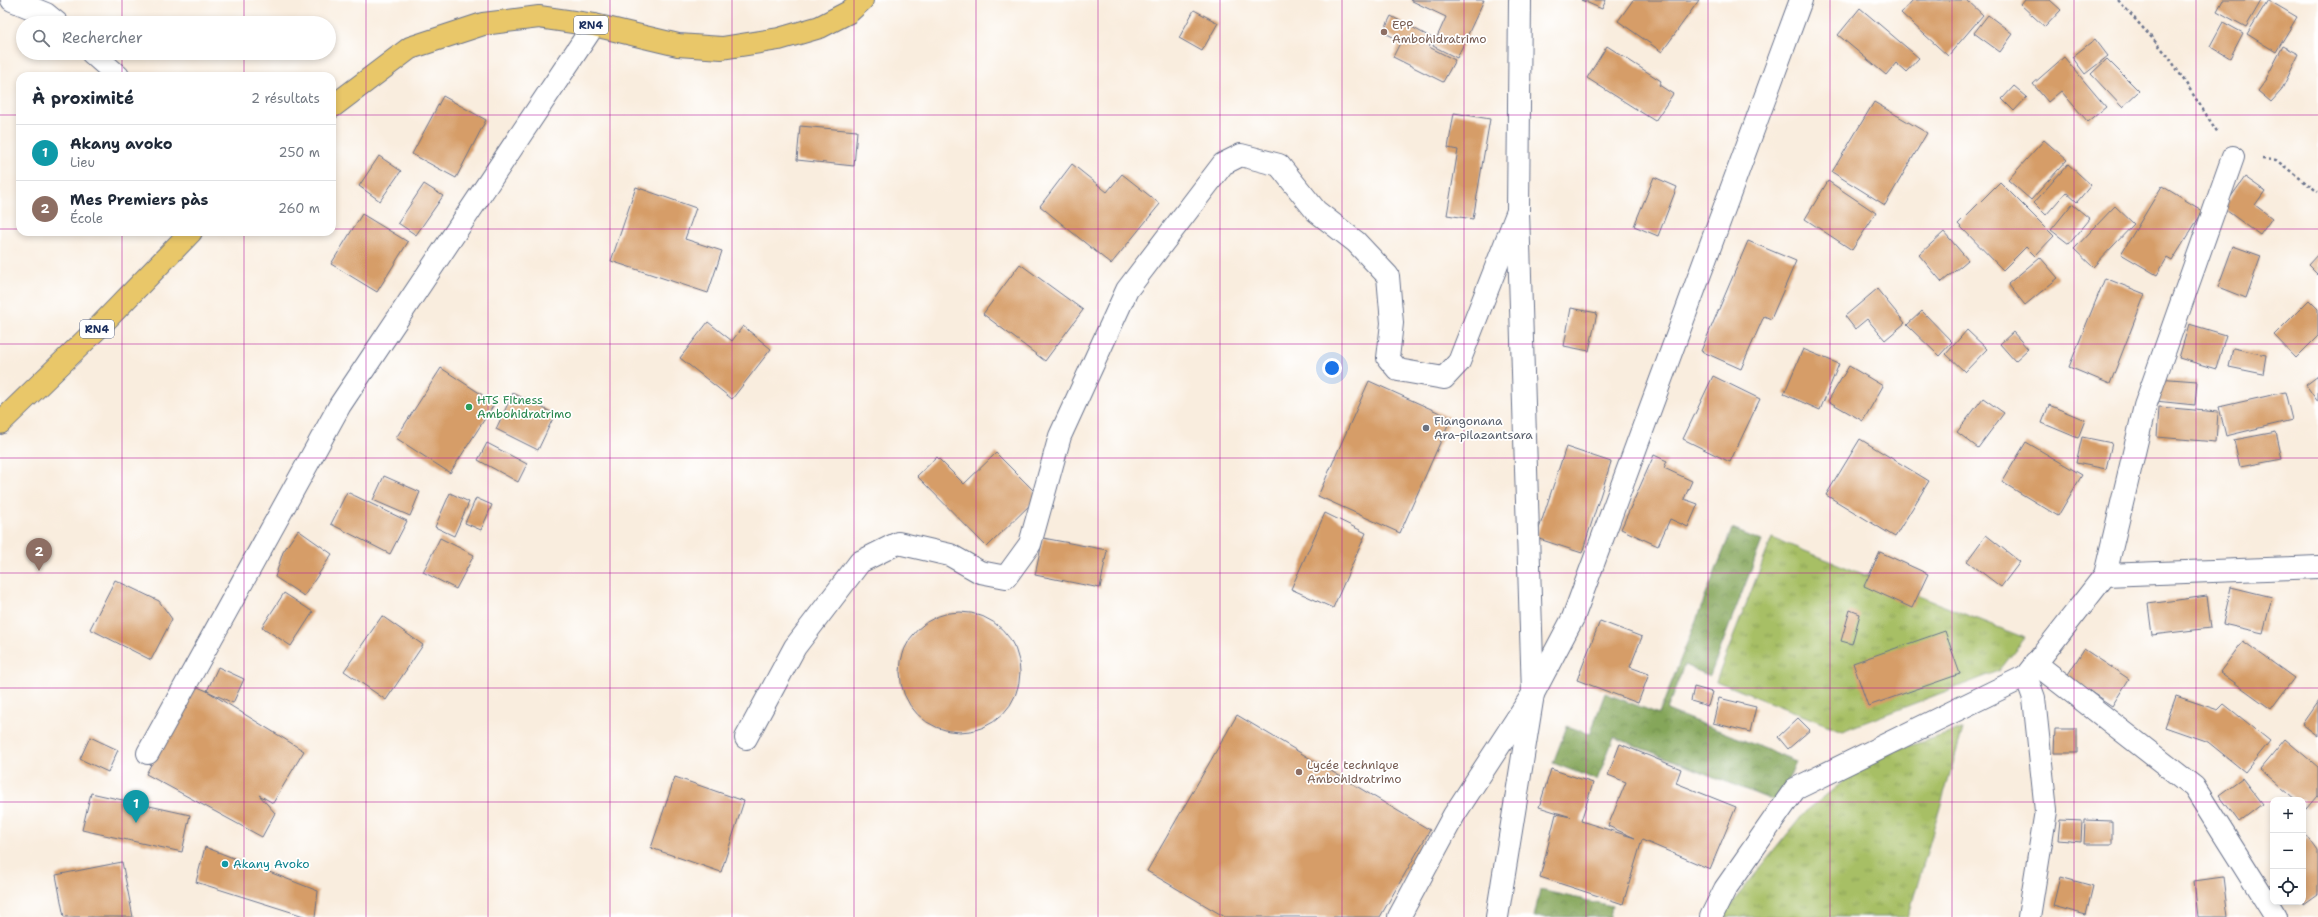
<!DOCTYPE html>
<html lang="fr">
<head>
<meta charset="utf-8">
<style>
  :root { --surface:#fff; --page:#f6f6f7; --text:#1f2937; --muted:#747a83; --line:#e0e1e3; --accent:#b5179e }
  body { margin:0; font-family:"Shantell Sans",sans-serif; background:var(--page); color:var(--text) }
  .controls { position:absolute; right:12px; bottom:12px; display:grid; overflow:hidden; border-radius:8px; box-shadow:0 2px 6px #0003 }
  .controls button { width:36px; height:36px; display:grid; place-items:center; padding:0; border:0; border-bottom:1px solid var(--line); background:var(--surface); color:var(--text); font:20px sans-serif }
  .you { position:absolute; left:1332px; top:368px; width:14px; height:14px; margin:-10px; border:3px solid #fff; border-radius:50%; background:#1a73e8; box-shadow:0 0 0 6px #1a73e833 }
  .badge { display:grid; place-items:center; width:26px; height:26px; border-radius:50%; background:var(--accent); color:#fff; font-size:13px; font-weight:700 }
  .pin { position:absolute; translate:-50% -33px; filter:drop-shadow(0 1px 2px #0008) }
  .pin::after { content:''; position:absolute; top:21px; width:14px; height:12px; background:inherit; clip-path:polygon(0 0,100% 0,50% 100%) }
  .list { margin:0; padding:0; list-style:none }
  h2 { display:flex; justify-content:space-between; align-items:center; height:52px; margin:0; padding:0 16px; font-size:17px }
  h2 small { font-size:13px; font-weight:400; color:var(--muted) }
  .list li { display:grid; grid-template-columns:26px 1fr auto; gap:12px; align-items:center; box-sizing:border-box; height:56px; padding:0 16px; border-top:1px solid var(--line) }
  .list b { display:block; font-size:15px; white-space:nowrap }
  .list p { margin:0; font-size:13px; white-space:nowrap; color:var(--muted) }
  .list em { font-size:13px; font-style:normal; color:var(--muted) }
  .icon { flex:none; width:22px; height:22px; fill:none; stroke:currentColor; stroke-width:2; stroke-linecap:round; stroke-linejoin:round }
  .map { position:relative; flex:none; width:2318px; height:917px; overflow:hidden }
  .search { position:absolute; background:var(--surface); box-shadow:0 2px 6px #0003; left:16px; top:16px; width:320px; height:44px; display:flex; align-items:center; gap:10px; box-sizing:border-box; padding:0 14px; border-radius:22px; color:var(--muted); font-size:15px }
  .panel { position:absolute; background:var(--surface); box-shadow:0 2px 6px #0003; left:16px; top:72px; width:320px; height:164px; border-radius:12px }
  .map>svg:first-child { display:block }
</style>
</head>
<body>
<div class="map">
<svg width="2318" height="917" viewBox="0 0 2318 917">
  <defs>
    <pattern id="grass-tufts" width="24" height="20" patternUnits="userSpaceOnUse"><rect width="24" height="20" fill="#a7bf65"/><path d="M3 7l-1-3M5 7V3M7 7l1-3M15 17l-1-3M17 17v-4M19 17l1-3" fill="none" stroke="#879c56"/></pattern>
    <pattern id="forest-crowns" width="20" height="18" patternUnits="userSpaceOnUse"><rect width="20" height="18" fill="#85a65a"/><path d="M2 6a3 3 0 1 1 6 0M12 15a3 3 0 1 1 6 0" fill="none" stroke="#6c884e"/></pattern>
  </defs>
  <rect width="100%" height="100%" fill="#fff"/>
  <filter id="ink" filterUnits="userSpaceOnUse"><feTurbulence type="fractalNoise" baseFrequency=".025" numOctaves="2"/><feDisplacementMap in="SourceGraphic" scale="8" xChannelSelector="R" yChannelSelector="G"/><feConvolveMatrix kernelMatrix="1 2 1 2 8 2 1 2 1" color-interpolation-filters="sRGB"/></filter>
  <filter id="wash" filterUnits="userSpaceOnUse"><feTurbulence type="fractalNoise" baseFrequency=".012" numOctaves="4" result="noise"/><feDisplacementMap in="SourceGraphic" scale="16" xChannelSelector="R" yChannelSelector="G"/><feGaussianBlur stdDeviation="0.9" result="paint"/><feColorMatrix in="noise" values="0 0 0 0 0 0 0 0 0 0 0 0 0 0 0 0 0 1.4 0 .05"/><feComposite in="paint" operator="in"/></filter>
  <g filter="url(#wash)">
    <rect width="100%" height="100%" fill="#f9edde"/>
    <g fill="url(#grass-tufts)" stroke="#617762">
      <path d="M1772,538L2025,638L1999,671L1842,731L1716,681Z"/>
      <path d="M1963,729L1908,917H1721L1805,812L1874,757Z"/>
    </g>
    <g fill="url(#forest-crowns)" stroke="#506a5c">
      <path d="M1732,529L1762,541L1710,676L1684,665L1667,710L1796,761L1779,803L1614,737L1597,780L1553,763L1567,726L1590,734L1605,693L1659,714Z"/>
      <path d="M1540,890L1612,906L1610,917H1534Z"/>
    </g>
    <g id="blocks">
      <g fill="#d69d67">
        <path d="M1410,0H1484L1457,58L1433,46L1446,17Z"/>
        <path d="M1581,0H1606L1602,9Z"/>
        <path d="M1633,0H1699L1662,52L1618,21Z"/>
        <path d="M1913,0H1967L1983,15L1948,56L1901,13Z"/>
        <path d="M2025,0H2050L2061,10L2045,27L2021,5Z"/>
        <path d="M2223,0H2260L2261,1L2246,27L2217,11Z"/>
        <path d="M2268,0L2297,17L2276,52L2247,34Z"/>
        <path d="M1860,8L1919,58L1906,72L1896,63L1886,75L1838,35Z"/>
        <path d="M1194,10L1218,23L1202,51L1179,38Z"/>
        <path d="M1988,15L2013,34L2000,52L1974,33Z"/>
        <path d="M1391,16L1434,39L1429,47L1455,60L1443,82L1393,57L1401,41L1383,32Z"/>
        <path d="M2223,22L2243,33L2230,58L2210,46Z"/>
        <path d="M2095,39L2108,56L2085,74L2072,57Z"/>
        <path d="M1607,46L1661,81L1659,85L1673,94L1655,121L1587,78Z"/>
        <path d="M2283,46L2299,54L2281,91L2271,102L2258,91L2267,79H2266Z"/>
        <path d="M2064,57L2106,107L2088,122L2061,91L2048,102L2033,84Z"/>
        <path d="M2107,59L2139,91L2122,107L2091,74Z"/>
        <path d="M2014,86L2027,97L2014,111L2002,99Z"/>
        <path d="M443,96L486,120L456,178L412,154Z"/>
        <path d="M1874,102L1927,133L1885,205L1832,172Z"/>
        <path d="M1454,113L1490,119L1473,219L1447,215L1458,150L1448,148Z"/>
        <path d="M800,126L857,131L854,166L797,160Z"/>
        <path d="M2044,140L2067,160L2031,200L2008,180Z"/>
        <path d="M379,156L401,171L380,201L359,186Z"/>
        <path d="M1072,164L1107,192L1122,174L1160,204L1111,264L1040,206Z"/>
        <path d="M2068,164L2091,185L2077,202L2066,192L2046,215L2034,203Z"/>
        <path d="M1654,177L1677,187L1658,236L1634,226Z"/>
        <path d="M2245,177L2265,191L2255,205L2272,218L2260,235L2223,208Z"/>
        <path d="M1828,181L1876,213L1852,250L1805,219Z"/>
        <path d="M2000,182L2054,236L2035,256L2026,247L2003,270L1958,224Z"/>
        <path d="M424,184L443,196L416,235L398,223Z"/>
        <path d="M2162,186L2203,211L2172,261L2167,258L2157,275L2121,254Z"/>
        <path d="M636,187L696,208L685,239L722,251L708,293L611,261Z"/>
        <path d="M2072,204L2090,219L2069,244L2051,230Z"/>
        <path d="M2115,206L2134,224L2093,267L2074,249Z"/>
        <path d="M362,214L408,242L377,292L331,264Z"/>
        <path d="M1944,232L1968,260L1942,282L1919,255Z"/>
        <path d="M1748,241L1796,261L1771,319L1764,316L1741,369L1701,351Z"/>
        <path d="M2233,246L2261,256L2246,298L2218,287Z"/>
        <path d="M2318,254V275L2308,265Z"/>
        <path d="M2040,257L2058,278L2025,305L2008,284Z"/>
        <path d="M1020,264L1083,310L1045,361L983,314Z"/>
        <path d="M2105,278L2145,294L2110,384L2069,367Z"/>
        <path d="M1877,289L1905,323L1885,340L1867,319L1855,329L1845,316Z"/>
        <path d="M2309,300L2318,309V336L2296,358L2274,335Z"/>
        <path d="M1571,308L1597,313L1589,351L1564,346Z"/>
        <path d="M1922,311L1952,342L1939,356L1907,325Z"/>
        <path d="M708,322L732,341L743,326L771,349L732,399L680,358Z"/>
        <path d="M2189,324L2226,335L2216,369L2179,358Z"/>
        <path d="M1967,330L1987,349L1965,372L1946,354Z"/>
        <path d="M2013,332L2028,349L2015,361L2000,344Z"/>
        <path d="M2233,348L2266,355L2263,374L2229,367Z"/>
        <path d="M1803,349L1839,364L1820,410L1784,394Z"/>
        <path d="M1849,366L1883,386L1863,421L1828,401Z"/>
        <path d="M441,368L495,403L450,473L396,438Z"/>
        <path d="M1713,376L1760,399L1730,462L1683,439Z"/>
        <path d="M2318,376V402L2306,385Z"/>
        <path d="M2157,378L2197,381L2195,405L2155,401Z"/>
        <path d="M1369,381L1451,418L1400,533L1318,496Z"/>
        <path d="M2285,392L2292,420L2226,436L2219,407Z"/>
        <path d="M513,393L555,414L538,450L496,429Z"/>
        <path d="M1983,398L2004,413L1978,448L1957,432Z"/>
        <path d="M2049,405L2085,420L2078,438L2042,423Z"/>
        <path d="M2159,407L2218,412L2216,442L2157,437Z"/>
        <path d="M2276,432L2282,459L2240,467L2234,440Z"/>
        <path d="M2082,437L2112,443L2106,469L2076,463Z"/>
        <path d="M1860,439L1929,481L1895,537L1826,495Z"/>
        <path d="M2026,442L2082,475L2058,516L2002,482Z"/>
        <path d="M487,443L527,464L518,482L478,460Z"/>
        <path d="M1566,447L1611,462L1582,553L1536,538Z"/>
        <path d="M996,453L1039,496L987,547L917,476L937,457L964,484Z"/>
        <path d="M1654,455L1667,461L1664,468L1692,481L1684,499L1698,504L1688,527L1670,519L1658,546L1621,529Z"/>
        <path d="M384,476L420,492L410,516L373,500Z"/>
        <path d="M347,492L407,521L390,554L331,524Z"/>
        <path d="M450,493L469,502L454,536L435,527Z"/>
        <path d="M476,498L492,505L481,530L465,523Z"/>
        <path d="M1325,513L1366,533L1333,608L1291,589Z"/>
        <path d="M298,530L332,554L304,596L275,577L283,552Z"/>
        <path d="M1986,535L2020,562L2001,587L1967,561Z"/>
        <path d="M440,538L474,555L456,589L423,572Z"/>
        <path d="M1043,538L1107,550L1100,588L1035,575Z"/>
        <path d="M1880,552L1928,574L1912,608L1864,586Z"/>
        <path d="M115,580L159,601L172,619L151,660L90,629Z"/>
        <path d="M2231,587L2272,597L2263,633L2223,624Z"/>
        <path d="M284,593L313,612L291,646L262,627Z"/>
        <path d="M2207,596L2211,628L2152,635L2148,604Z"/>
        <path d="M1850,610L1860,614L1852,644L1841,641Z"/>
        <circle cx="960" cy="672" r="60"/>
        <path d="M382,616L423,645L386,700L344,671Z"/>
        <path d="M1600,621L1642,637L1630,667L1649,674L1638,703L1577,680Z"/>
        <path d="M1945,631L1960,674L1868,706L1853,663Z"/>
        <path d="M2243,641L2294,678L2271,709L2220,672Z"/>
        <path d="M2084,649L2129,679L2112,706L2067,676Z"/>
        <path d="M218,667L244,679L233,703L207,691L304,751L273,803L259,795L275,813L262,837L146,774L193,685L207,691Z"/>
        <path d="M1694,687L1712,692L1708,706L1691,701Z"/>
        <path d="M2176,696L2218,710L2224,704L2270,741L2245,772L2208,742L2165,727Z"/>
        <path d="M1719,698L1756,707L1750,732L1713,723Z"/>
        <path d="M2318,701V736L2302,724Z"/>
        <path d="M1237,715L1430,830L1380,917H1225L1147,871Z"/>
        <path d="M1798,718L1810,730L1788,749L1778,737Z"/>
        <path d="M2055,729H2077V753H2054Z"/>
        <path d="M90,737L118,750L108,772L80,759Z"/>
        <path d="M2285,739L2318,767V796L2307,809L2303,806V800H2296L2260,769Z"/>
        <path d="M1620,744L1681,769L1676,783L1736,807L1710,869L1642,840L1623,904L1540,877L1556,814L1571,817L1539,807L1551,769L1593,783L1581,821L1635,838L1608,826L1626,782L1608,775Z"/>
        <path d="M675,777L744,801L721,872L651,848Z"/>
        <path d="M2242,778L2262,804L2239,822L2219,795Z"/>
        <path d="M91,793L190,815L182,852L82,830Z"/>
        <path d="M2060,820L2082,821L2081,842L2058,840Z"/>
        <path d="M2085,820L2112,821V844H2084Z"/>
        <path d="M2308,836L2318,850V894L2304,904L2303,839Z"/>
        <path d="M205,847L318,891L315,917H307L196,882Z"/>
        <path d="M122,862L133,917H64L56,875Z"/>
        <path d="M2060,877L2093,886L2086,915L2053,906Z"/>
        <path d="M2223,877L2228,917H2198L2194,881Z"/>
      </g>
    </g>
  </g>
  <g filter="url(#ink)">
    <use href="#blocks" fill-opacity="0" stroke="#69728b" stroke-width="1"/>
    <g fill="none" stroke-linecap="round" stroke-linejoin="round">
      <defs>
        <g id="minor">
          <path d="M12,0L46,14L57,23"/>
          <path d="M92,53L118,76"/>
          <path d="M2105,575L2318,567"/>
          <path d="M2035,663L2194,787L2276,917"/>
          <path d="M2026,676L2034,698L2046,811L2029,917"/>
          <path d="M746,738L795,647L860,562L898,543L950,555L980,572L1006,577L1030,544L1060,436L1127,290L1223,164L1241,155L1279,165L1316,211L1356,242L1388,276L1392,323L1388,358L1398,370L1444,378L1459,362L1518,211"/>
          <path d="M148,753L340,405L594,25"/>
          <path d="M1399,917L1454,815L1533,694L1573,618L1801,0"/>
          <path d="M1497,917L1533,694L1518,211L1520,0"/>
          <path d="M1711,917L1725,889L1795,789L2026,676L2105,575L2145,406L2233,157"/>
        </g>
        <g id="primary">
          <path d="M332,107L410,48L483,24L539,17L594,25L678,45L722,48L779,39L820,27L849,12L862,0"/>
          <path d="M0,423L98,328L191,232"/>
        </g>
      </defs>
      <use href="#minor" stroke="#69728b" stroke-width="24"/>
      <use href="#primary" stroke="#69728b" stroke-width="24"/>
      <g stroke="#69728b" stroke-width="2.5" stroke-dasharray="3 3" stroke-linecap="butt">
        <path d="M2118,0L2169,57L2218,133"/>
        <path d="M2262,159L2276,160L2318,192"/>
      </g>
      <use href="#minor" stroke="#fff" stroke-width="22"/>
      <use href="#primary" stroke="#e9c769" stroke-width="22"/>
    </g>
  </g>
  <path fill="none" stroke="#b5179e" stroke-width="1" stroke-opacity="0.55" d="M122,0V23M244,0V23M366,0V917M488,0V917M610,0V917M732,0V917M854,0V917M976,0V917M1098,0V917M1220,0V917M1342,0V917M1464,0V917M1586,0V917M1708,0V917M1830,0V917M1952,0V917M2074,0V917M2196,0V917M122,53V76M244,53V76M0,115H20M332,115H2318M0,229H20M332,229H2318M122,232V917M244,232V917M0,344H2318M0,458H2318M0,573H2318M0,688H2318M0,802H2273M2303,802H2318"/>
  <g fill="#8d6e63" stroke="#fff" stroke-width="1.5">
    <circle cx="1384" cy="32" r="4"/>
    <circle cx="1299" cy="772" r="4"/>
  </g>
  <circle fill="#2e9e5b" stroke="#fff" stroke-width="1.5" cx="469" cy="407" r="4"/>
  <circle fill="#6b7280" stroke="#fff" stroke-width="1.5" cx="1426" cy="428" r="4"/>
  <circle fill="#0f9aa8" stroke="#fff" stroke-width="1.5" cx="225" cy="864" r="4"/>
  <g text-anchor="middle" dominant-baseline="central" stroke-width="3.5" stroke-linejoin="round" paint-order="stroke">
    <g fill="#fff" stroke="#5f6d8e" stroke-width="1">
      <rect x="574" y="16" width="34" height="18" rx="3"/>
      <rect x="80" y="320" width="34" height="18" rx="3"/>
    </g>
    <g font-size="11" font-weight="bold" fill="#1b2f5e">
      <text x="591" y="25">RN4</text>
      <text x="97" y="329">RN4</text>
    </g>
    <g font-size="12" fill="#785e54" stroke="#fff" text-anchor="start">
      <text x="1392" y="25">EPP<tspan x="1392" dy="14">Ambohidratrimo</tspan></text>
      <text x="1307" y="765">Lycée technique<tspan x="1307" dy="14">Ambohidratrimo</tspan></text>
    </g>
    <g font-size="12" fill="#27864d" stroke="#fff" text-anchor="start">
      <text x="477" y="400">HTS Fitness<tspan x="477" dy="14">Ambohidratrimo</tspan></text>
    </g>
    <g font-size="12" fill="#5b616d" stroke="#fff" text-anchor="start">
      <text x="1434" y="421">Fiangonana<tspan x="1434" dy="14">Ara-pilazantsara</tspan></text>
    </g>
    <g font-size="12" fill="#0d838f" stroke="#fff" text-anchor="start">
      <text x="233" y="864">Akany Avoko</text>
    </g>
  </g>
</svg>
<div class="controls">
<button>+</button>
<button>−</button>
<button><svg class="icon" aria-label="locate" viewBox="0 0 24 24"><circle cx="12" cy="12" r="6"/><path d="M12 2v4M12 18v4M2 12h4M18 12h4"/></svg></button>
</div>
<div class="you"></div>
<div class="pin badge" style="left:136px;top:823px;background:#0f9aa8">1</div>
<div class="pin badge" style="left:39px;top:571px;background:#8d6e63">2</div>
<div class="search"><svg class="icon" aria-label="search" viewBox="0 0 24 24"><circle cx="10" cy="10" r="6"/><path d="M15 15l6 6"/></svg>Rechercher</div>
<section class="panel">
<h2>À proximité<small>2 résultats</small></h2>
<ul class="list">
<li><span class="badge" style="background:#0f9aa8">1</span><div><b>Akany avoko</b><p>Lieu</p></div><em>250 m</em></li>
<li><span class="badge" style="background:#8d6e63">2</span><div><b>Mes Premiers pàs</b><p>École</p></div><em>260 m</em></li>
</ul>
</section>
</div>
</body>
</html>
